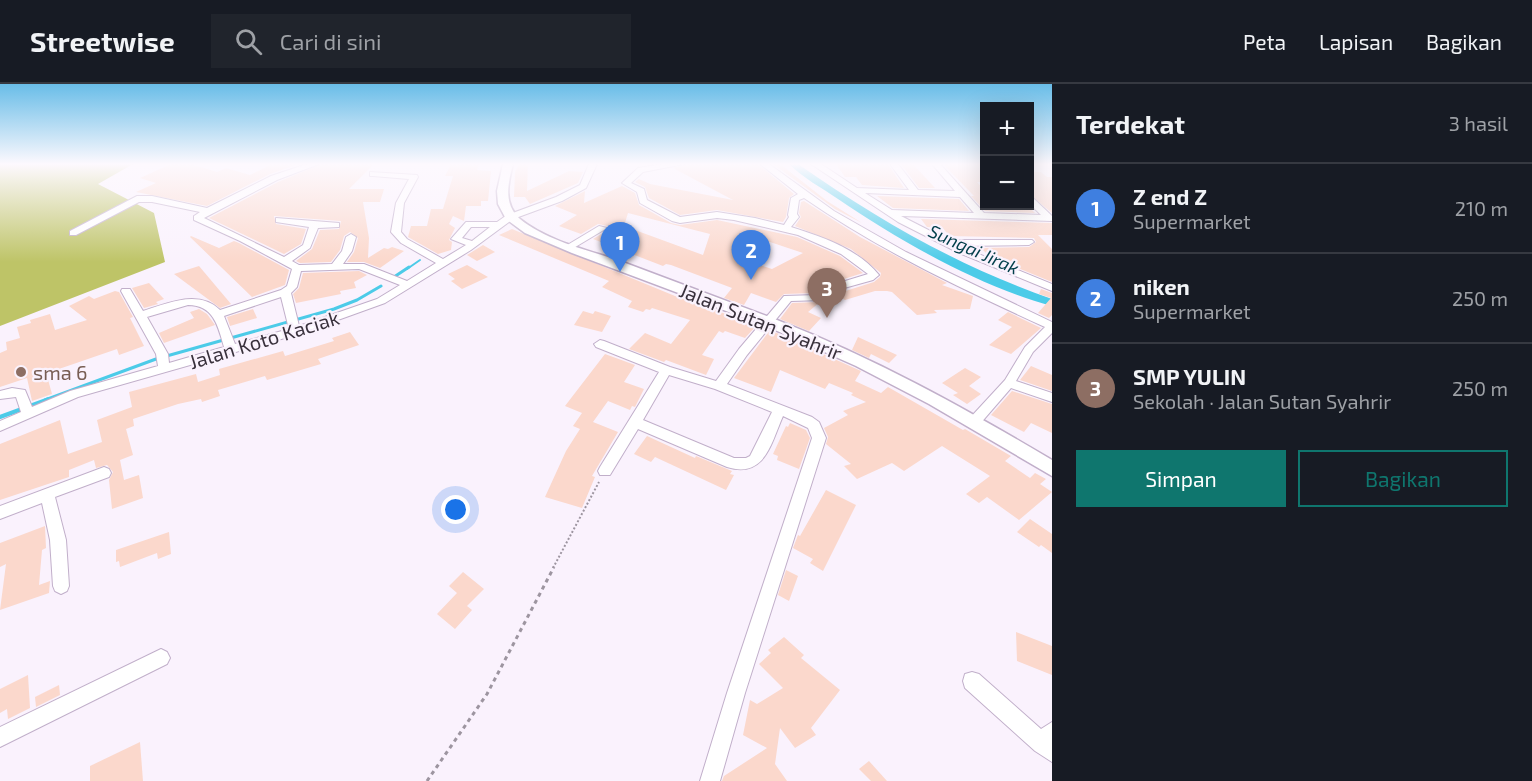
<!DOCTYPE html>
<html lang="id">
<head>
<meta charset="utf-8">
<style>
  :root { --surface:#171b24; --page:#20242c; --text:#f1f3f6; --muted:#9ea1a6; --line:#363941; --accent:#0f766e }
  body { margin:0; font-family:"Exo 2",sans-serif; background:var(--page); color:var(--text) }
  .controls { position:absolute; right:18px; top:18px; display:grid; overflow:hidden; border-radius:0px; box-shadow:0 6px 24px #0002 }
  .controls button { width:54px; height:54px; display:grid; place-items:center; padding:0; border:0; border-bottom:2px solid var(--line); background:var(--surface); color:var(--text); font:30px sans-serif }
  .you { position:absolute; left:456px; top:426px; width:21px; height:21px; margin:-15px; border:4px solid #fff; border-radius:50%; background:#1a73e8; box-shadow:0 0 0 9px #1a73e833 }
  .badge { display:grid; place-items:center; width:39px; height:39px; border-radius:50%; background:var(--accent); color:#fff; font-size:20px; font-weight:700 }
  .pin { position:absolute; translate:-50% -50px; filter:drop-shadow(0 2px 3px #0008) }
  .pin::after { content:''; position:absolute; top:32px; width:21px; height:18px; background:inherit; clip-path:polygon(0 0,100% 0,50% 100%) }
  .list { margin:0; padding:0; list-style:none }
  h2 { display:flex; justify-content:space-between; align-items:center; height:78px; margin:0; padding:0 24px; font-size:26px }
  h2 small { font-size:20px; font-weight:400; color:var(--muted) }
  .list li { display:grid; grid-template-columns:39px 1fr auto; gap:18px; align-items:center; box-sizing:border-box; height:90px; padding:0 24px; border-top:2px solid var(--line) }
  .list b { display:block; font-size:22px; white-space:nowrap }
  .list p { margin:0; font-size:20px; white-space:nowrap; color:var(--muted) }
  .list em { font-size:20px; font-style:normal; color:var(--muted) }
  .actions { display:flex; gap:12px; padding:18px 24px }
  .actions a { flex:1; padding:14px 0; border:2px solid var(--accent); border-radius:0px; text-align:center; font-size:21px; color:var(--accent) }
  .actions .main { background:var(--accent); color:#fff }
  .icon { flex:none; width:33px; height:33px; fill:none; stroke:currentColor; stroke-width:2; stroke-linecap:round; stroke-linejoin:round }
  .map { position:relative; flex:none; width:1052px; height:697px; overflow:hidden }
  header { display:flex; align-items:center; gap:36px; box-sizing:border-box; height:84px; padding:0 30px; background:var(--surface); border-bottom:2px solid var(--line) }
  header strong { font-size:28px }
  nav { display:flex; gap:33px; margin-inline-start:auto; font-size:21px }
  .search { width:420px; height:54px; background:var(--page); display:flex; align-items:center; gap:15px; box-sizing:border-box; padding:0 21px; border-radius:0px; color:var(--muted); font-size:22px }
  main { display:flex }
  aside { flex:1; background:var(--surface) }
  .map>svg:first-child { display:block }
</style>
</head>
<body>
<header>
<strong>Streetwise</strong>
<div class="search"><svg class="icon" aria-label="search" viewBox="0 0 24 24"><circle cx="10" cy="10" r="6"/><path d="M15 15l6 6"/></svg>Cari di sini</div>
<nav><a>Peta</a><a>Lapisan</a><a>Bagikan</a></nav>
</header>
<main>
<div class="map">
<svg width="1052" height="697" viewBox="0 0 1052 697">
  <rect width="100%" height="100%" fill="#faf2fd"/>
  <path fill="#bec467" d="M0,80H133L98,100L154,129L165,178L0,242Z"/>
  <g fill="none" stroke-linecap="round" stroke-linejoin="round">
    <path stroke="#4ccbe8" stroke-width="2" d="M407,185L420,176"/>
    <g stroke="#4ccbe8" stroke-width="3">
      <path d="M394,193L409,183"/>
      <path d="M45,316L156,275L334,225L357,216L381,202"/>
    </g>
    <path stroke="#4ccbe8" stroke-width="4" d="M0,333L49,315"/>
    <path fill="#4ccbe8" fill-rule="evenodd" d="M789,80H798C878,136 960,183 1052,215V222C980,203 900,157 838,115C822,104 803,94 789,80Z"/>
  </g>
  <g fill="#fbd8cc" fill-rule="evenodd">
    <path d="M171,80H191L217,88L226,84L250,91L272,80H299L270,90L207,122L136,108L156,99L140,94Z"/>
    <path d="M321,80H374L349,105H384L380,118H363L369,154L368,174L384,164L388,165L392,163L404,167L380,184L364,178H347L354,168L358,154L350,148L344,152L340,166L331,178L300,179L296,177L312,165L320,146L339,145L341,137L274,132L276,140L306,145L301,160L284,170L209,134L278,98Z"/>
    <path d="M451,80H479L477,86L491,87L488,117H481V122H466L464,137L453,132L449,140L455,144L449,156L452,158L451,166L438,170L408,153L411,142H427L431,125H443L453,92H445Z"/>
    <path d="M519,80H528L527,107L569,87L583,88L578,99L530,120L525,113H514L515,88Z"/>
    <path d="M686,80H758L794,110L789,114L786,133L783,138L717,126L680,131L649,114L645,103L635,98L639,95L650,100L733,116L673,84Z"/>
    <path d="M773,80H780L827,117L862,139L835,125Z"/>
    <path d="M836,80H888L904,104L862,101L856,93H845Z"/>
    <path d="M901,80H913L935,104H919Z"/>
    <path d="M943,80H979L984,85V98H977L984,106V122H1028L1035,129L985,127L971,112H974Z"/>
    <path d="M1029,88H1041L1047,93H1052V129L1029,110Z"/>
    <path d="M622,102L635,109L639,121L671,139L680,141L717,136L797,153L840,172L863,189L828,200L816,209L784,210L776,218L751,209L744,221L724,214L732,204L671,181L666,180L663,182L593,155L608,146V142L598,140L581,150L559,142L577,131L555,122L585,107L584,119ZM628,129L710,150L703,171L624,142ZM760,156L770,158L803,169L772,185L753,179Z"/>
    <path d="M877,112L959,115L969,127L893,124Z"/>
    <path d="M804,117L860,153L947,199L942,201L973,212L970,225L934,226L937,229L917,231L892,208L887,207H875L845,216L836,210L874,198L880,193L881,189L851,165L795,142L801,133L799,129L801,118Z"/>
    <path d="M921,135L1052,139V151H1038L1052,165V198L989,172L981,164L1029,163L1036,158L1034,154L949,152L943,144L927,143Z"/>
    <path d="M512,145L675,212L757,241L745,254L725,247L723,249L719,247L702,271L714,275L706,291L666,276L664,278L629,265L645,249L671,260L690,236L652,224L650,226L646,225L643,228L628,223L632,217L602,203L609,197L499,151Z"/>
    <path d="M191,152L219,164L234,157L239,159L289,186L285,201L252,213L190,153Z"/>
    <path d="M483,161L495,168L477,177L467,171Z"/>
    <path d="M467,181L488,193L462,205L451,197L455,195L448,190Z"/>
    <path d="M199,182L231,220L220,224L174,190Z"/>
    <path d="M359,187L367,191L354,198L356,204L340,207L341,210L296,219L293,210L299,204L303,189Z"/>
    <path d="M149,199L164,215L156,218L158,220L144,224L132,204Z"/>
    <path d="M1041,205L1052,209V231L1049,234L1038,229L1051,214L1039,210Z"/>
    <path d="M115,207L119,208L133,233L130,234L144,262L119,271L117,265L56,286V288L47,292L52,310L32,317L27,294L0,303V269L7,266L6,258L20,254L17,243L31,239L30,236L50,230L55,246L87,236L69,222L89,212L94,215Z"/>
    <path d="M820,218L808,228L821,234L809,247L780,235L792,219Z"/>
    <path d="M199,225L207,230L215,241L164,259L159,249L194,234L190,228Z"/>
    <path d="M253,225L257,234L230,242L227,233Z"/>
    <path d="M583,227L593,230L595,227L611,232L602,248L574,241Z"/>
    <path d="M1008,228L1041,244L1011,270L989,261L1012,243L998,236Z"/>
    <path d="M770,246L861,287L855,297L881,309L888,303L963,346L965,345L1011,372L1005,377L1030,394L1035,389L1046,395L1040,400L1052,408L1019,436L987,413L979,419L966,410L990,392L942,362L904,387L892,379L857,395L844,382L851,380L826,360L828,353L824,344L848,331L843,327L866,318L851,311L853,309L829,299L825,305L780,286L771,308L734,294Z"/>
    <path d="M350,248L359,261L318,275L321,280L267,296L265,292L218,306L220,312L202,318L201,315L178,320L133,335L134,342L126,345L133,371L120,376L124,396L139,391L143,414L112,425L109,396L113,388L107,381L96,384L94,376L69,386V393L0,416V360L60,336L68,370L102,358L97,336L132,323L129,308L196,290L198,298L220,291L219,285L283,267L285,272L334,257L332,254Z"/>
    <path d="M858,253L897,271L889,279L871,270L869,274L852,266Z"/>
    <path d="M605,270L635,281L624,298L644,305L635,323L632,322L630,326L608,317L593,338L618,348L592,392L595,393L582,424L545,413L566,367L580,345L573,342L582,329L565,322Z"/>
    <path d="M1031,282L1052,291V307L1020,296Z"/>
    <path d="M965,284L981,293L969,302L981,310L967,320L953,311L958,309L942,299Z"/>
    <path d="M1012,307L1052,320V349L1031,339L1024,348L991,331Z"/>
    <path d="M790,339L806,346L810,354L799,385L777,376L778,372L773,370L786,342L788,343Z"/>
    <path d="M647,352L695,374L696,372L732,387L730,390L734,391L726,406L655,373L651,378L634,370Z"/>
    <path d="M826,406L856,421L823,487L810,479L813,475L793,464L798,451L800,452Z"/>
    <path d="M1030,435L1052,450V469L1041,461L1039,463L1017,448Z"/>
    <path d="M45,442L46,464L42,466L39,501L50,497L49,509L0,526L6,480L0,483V459Z"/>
    <path d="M169,448L171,470L158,475L157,469L120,483L119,477L116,478V466Z"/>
    <path d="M786,486L798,492L789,517L778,511Z"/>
    <path d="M463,488L484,505L467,522L472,526L455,545L437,530L457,509L449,502Z"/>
    <path d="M1016,548L1052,562V591L1017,577Z"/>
    <path d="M784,553L804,571L801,574L840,606L811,644L816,651L795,664L780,644L775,680L787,697H722L724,692L767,664L743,651L750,616L757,620L783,604L759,580L771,569L768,566Z"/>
    <path d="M28,591L30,624L8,635L7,625L0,629V605Z"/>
    <path d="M59,601L60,611L36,623L35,613Z"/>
    <path d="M140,658L143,697H90V682Z"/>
    <path d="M869,677L887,697H871L859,685Z"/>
  </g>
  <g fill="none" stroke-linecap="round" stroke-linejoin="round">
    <defs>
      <g id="minor">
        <path d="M307,80H319L277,96L204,134L284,173L303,161L309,143L276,138V134L339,139V143L318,144L310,164L292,177L299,181L332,180L342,167L346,153L351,150L356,153L352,167L343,180H364L407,197L436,179L401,159L391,148L396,119L409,95L373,92H370V88L417,91L418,93L404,119L401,148L407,155L443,175L466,161L451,155L466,138H497L507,131L556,113L580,101L589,80H597L586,104L562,117L513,135L471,166L385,219L299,250L78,313L0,347V337L21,328L16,313L0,315V307L12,304L25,306L32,323L70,307L158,282L156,270L121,207L122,205H130L143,227C168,219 199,205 220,226L281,206L287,202L292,185L240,157L194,136V132L200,128L152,118H139L76,151H70V147L137,112H152L207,124L271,92ZM471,143H490L472,157L462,154ZM359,185L400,201L377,215L299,242L291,209L297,203L301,187ZM281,213L289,245L235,260L224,232ZM188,221C213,221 218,241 224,263L169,279L168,270L147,233Z"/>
        <path d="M663,80H684L643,88L631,99L644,105L647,116L680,133L717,128L755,134L784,141L789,133L788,131L791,114L798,110L760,80H769L834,127L906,168L1052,238V249L1033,268L1016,297L1052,309V318L1011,304L979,341H969L967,338L969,335L1005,296L1025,263L1045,243C962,205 879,166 804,114L799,116L797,130L799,133L791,143C823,153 858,165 879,191L873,196L837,206L823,216L791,217L747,271L727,300L812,333L819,338L826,354L745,609L720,697H700L727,609L812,354L808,344L783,332C771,359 765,395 727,383L638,345L610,391H600L598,387L600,383L659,288L596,263L594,260L600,256L604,257L670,283L716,297L739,265L784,212L817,211L829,202L868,190L841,170L798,151L734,136L717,134L680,139L672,137L640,119L637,108L622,99L638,84ZM669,291L715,305L772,328L750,372L746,374H734L643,336Z"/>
        <path d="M811,80H821L857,104L909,106L890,80H898L918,106L955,107L932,80H940L984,129L1041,131L1030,120V114H1033L1052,132V137L901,132L948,156H1032L1034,158L1029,161L959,162L1052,200V207L959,169L898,138ZM865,109L960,113L974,129L892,126Z"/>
        <path d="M599,142L607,144L572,165L564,163Z"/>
        <path d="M104,383L109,385L111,389L109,393L55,413L66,456L69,502L67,507L61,510L55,507L53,502L50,456L42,419L0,435V422Z"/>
        <path d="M161,565L167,568L170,574L167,580L0,663V643Z"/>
        <path d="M972,588L979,590L1041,645L1052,638V678L1035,667L965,604L963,597L965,590Z"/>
      </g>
      <path id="major" d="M503,80H513C508,99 503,120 520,135C547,157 588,166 620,177C672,197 725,216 777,236C876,275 961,322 1052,376V392L929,320L856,282L766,242L572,169L525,149L506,135L498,120L497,107Z"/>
    </defs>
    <use href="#minor" stroke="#c1afca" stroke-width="2"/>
    <use href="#major" stroke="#c1afca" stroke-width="3"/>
    <path stroke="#9d95a0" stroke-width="2" stroke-dasharray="2 2" stroke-linecap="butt" d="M553,484L599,398"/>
    <path stroke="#9d95a0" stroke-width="3" stroke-dasharray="4 4" stroke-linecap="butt" d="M427,697L487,610L554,483"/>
    <use href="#minor" fill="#fff" fill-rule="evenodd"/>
    <use href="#major" fill="#fff" fill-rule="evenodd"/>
  </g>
  <linearGradient id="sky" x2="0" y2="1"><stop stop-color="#69bde8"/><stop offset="0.45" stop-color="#fdf9fe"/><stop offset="1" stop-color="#fdf9fe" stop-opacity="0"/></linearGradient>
  <rect width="1052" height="178" fill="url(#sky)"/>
  <circle fill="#8d6e63" stroke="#faf2fd" stroke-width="2" cx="21" cy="288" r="6"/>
  <g text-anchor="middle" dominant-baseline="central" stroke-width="4.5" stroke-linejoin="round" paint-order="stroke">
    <g font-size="18" font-style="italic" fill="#023e4a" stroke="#faf2fd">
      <text transform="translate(974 165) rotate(24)">Sungai Jirak</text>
    </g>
    <g font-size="20" fill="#39313c" stroke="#faf2fd">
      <text transform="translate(761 237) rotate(22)">Jalan Sutan Syahrir</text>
      <text transform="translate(264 255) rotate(-17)">Jalan Koto Kaciak</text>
    </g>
    <g font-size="20" fill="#785e54" stroke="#faf2fd" text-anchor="start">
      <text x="33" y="288">sma 6</text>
    </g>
  </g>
</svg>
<div class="controls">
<button>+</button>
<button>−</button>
</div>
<div class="you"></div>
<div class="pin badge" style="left:620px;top:188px;background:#3f7fe0">1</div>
<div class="pin badge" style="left:751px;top:196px;background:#3f7fe0">2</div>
<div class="pin badge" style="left:827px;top:234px;background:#8d6e63">3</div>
</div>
<aside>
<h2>Terdekat<small>3 hasil</small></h2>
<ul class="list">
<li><span class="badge" style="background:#3f7fe0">1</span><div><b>Z end Z</b><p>Supermarket</p></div><em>210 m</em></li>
<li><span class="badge" style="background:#3f7fe0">2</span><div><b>niken</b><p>Supermarket</p></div><em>250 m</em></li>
<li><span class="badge" style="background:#8d6e63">3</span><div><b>SMP YULIN</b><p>Sekolah · Jalan Sutan Syahrir</p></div><em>250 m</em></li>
</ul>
<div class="actions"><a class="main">Simpan</a><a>Bagikan</a></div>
</aside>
</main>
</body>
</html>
